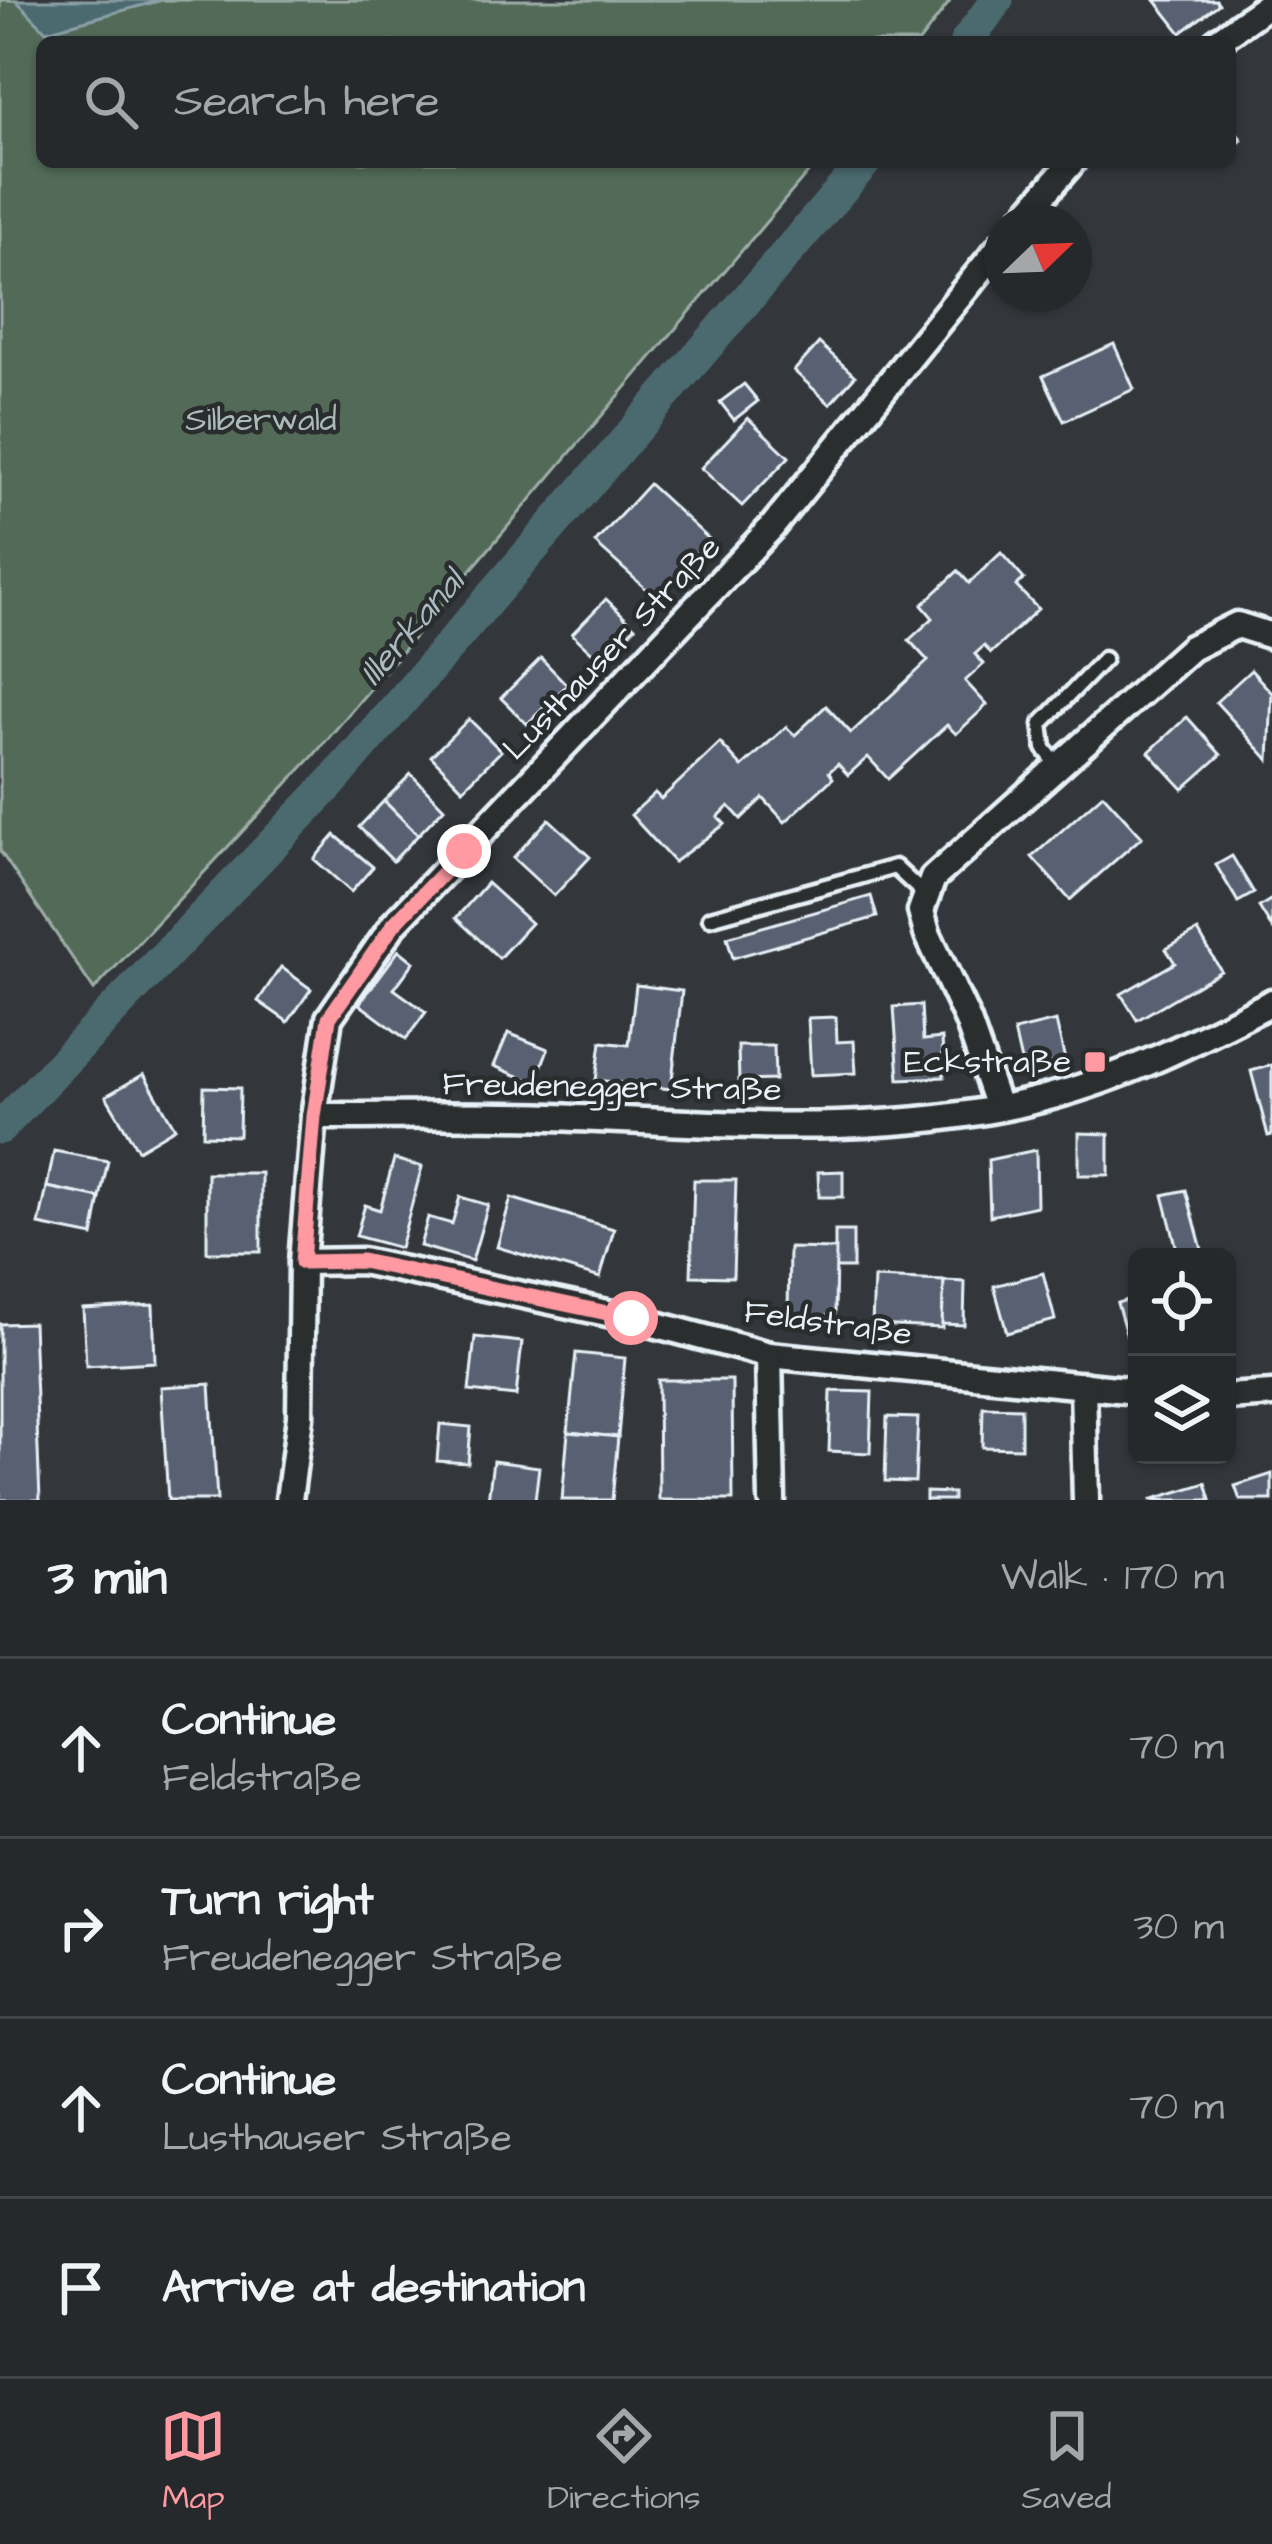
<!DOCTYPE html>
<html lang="en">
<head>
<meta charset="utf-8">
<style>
  :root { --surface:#26292c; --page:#323538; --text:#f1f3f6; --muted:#a4a6a9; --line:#424548; --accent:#ff9aa2 }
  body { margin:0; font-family:"Architects Daughter",sans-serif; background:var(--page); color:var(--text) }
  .controls { position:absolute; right:36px; bottom:36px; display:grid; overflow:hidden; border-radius:18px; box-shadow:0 3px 9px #0004 }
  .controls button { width:108px; height:108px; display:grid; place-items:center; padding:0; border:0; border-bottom:3px solid var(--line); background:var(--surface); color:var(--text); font:60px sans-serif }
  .compass { position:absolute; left:984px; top:204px; width:108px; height:108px; border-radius:50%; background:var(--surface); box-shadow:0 3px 9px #0004; rotate:67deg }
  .stop { position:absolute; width:36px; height:36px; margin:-27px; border:9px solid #ff9aa2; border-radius:50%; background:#fff }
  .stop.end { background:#ff9aa2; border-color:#fff; box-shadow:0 3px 12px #0008 }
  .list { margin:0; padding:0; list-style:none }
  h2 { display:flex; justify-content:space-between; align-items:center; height:156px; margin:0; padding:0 48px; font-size:51px }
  h2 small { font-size:39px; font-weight:400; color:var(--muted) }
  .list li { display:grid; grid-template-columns:78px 1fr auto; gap:36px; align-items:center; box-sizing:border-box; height:180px; padding:0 48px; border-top:3px solid var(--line) }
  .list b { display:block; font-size:45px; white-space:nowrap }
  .list p { margin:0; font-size:39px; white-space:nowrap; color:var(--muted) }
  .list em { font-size:39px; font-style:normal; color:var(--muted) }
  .icon { flex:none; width:66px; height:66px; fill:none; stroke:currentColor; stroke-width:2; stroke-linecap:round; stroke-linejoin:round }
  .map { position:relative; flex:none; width:1272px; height:1500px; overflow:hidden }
  .search { position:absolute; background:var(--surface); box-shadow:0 3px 9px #0004; left:36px; right:36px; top:36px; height:132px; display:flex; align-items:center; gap:30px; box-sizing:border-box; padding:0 42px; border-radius:18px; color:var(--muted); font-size:45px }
  .sheet { height:876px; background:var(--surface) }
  nav { display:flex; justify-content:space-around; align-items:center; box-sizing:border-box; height:168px; border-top:3px solid var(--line); background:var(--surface); font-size:33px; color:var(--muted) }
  nav a { display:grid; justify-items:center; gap:6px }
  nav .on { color:var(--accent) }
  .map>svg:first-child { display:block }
</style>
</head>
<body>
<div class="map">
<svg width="1272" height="1500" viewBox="0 0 1272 1500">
  <rect width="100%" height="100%" fill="#33373b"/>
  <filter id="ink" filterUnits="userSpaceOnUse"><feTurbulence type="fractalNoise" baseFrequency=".00833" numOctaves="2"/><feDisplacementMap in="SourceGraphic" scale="24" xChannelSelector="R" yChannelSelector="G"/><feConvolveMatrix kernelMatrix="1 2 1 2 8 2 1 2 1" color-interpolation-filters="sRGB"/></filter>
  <g filter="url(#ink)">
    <path fill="#526b58" stroke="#9daea8" stroke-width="3" d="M0,0H16L46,30L162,0H951L919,42H42V162H817L314,755L94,990L0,851Z"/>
    <path fill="#4c6a6f" stroke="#8aa0a6" stroke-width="3" d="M16,0H162L46,31Z"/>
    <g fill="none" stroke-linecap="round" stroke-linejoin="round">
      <g stroke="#4c6a6f" stroke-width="33">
        <path d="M966,42L997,0"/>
        <path d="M0,1128L331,783L865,162"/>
      </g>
    </g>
    <g fill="#596071" stroke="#e8f1f8" stroke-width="3">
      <path d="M1155,0H1216L1219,4L1181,33Z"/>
      <path d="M1230,125L1242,140L1230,150Z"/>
      <path d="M819,343L855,376L830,404L794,371Z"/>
      <path d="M1114,344L1134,389L1064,421L1043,376Z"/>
      <path d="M744,384L758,401L734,420L720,402Z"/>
      <path d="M748,418L789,457L742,506L701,468Z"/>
      <path d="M649,484L709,539L656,598L595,543Z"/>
      <path d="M1001,553L1024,579L1016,586L1038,609L991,653L984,646L975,654L984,664L965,681L987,705L956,734L947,725L888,779L868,757L848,775L838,764L829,772L833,778L785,822L763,798L741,819L729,806L718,817L725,824L674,862L631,815L655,793L661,799L720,743L742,767L786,727L795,735L826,706L851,733L928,661L909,640L933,618L922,605L958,571L969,583Z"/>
      <path d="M606,599L635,627L601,661L572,634Z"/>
      <path d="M541,658L567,685L527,724L501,698Z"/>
      <path d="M1251,670L1272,693L1269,760L1216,702Z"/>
      <path d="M1187,717L1221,755L1183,789L1149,752Z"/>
      <path d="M469,719L501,751L463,789L431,756Z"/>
      <path d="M411,774L444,808L418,835L384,801Z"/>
      <path d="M1103,794L1142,837L1070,900L1032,857Z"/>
      <path d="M384,801L418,835L393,861L359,827Z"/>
      <path d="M549,819L590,857L554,896L513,858Z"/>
      <path d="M335,835L373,867L351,892L314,859Z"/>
      <path d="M1232,856L1254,893L1238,902L1216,865Z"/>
      <path d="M487,883L531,923L499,958L456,918Z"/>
      <path d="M871,896L877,917L733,958L727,937Z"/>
      <path d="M1272,899V928L1259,907Z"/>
      <path d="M1198,931L1221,971L1137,1020L1121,994L1175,963L1166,949Z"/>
      <path d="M399,950L414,962L394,989L426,1012L406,1039L359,1004Z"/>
      <path d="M281,967L311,989L288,1022L258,1001Z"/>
      <path d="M636,985L682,991L671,1089L596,1080L601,1042L629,1045Z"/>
      <path d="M921,1005L923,1040L942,1038L944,1077L899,1079L894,1007Z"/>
      <path d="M836,1017L837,1042L854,1041L856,1073L811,1075L808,1018Z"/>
      <path d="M1056,1021L1065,1060L1023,1070L1014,1031Z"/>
      <path d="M508,1033L548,1049L535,1083L494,1066Z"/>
      <path d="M738,1046H774L775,1080L739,1081Z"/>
      <path d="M1272,1065V1135L1268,1136L1251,1071Z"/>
      <path d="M144,1074L175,1128L138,1150L106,1096Z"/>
      <path d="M204,1087L240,1088L239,1136L203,1135Z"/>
      <path d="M1079,1133L1109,1134V1175H1079Z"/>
      <path d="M1036,1150L1037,1206L990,1216L988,1160Z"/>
      <path d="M54,1151L108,1161L100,1198L47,1187Z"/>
      <path d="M394,1159L422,1167L400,1248L356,1236L365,1205L380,1210Z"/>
      <path d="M843,1171V1197H819L818,1172Z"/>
      <rect x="207" y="1173" width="54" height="79"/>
      <path d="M694,1180H736L733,1277L691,1276Z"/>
      <path d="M47,1187L100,1198L93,1236L39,1225Z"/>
      <path d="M1186,1190L1204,1257H1179L1163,1195Z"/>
      <path d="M460,1197L488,1205L472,1261L420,1246L428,1217L452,1224Z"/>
      <path d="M511,1198L614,1229L600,1278L497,1247Z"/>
      <rect x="835" y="1231" width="18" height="37"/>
      <path d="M789,1248L836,1249L835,1316H788Z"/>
      <path d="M1043,1273L1055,1320L1007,1333L994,1286Z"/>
      <path d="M874,1278L944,1281L942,1328L872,1325Z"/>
      <path d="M944,1281L965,1282L964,1325L942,1324Z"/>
      <path d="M1137,1297V1353L1132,1354L1117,1303Z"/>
      <path d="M153,1305L155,1362L86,1366L83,1309Z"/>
      <path d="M33,1323L40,1500H0V1324Z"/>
      <path d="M475,1337L522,1342L516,1396L469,1391Z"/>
      <path d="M576,1353L625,1358L618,1437L568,1432Z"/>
      <path d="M658,1380H732L733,1500H659Z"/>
      <path d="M210,1384L217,1500H168L161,1387Z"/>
      <path d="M831,1391L872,1392L870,1453L829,1451Z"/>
      <path d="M983,1407L1021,1408V1448L982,1447Z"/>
      <path d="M887,1417L918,1418L915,1482L885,1481Z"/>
      <path d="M440,1424L471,1427L468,1463L437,1461Z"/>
      <path d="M568,1432L618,1437L612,1500H562Z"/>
      <path d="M493,1461L539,1467L535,1500H488Z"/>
      <path d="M1272,1474V1500H1240L1235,1486Z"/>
      <path d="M1206,1483L1211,1500H1150Z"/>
      <path d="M926,1492L953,1493V1500H926Z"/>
    </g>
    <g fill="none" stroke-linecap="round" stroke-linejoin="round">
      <defs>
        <g id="lane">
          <path d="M1058,766L1044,748L1041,724L1104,659"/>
          <path d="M710,918L895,867L924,894"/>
        </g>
        <g id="street">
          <path d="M1216,42L1272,2"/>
          <path d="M1020,222L1072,162"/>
          <path d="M998,1107L968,1021L927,933L921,911L933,878L1191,648L1237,625L1272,636"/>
          <path d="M314,1116C393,1116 473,1114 552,1117C714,1123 886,1140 1045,1098C1126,1077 1198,1041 1272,1002"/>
          <path d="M302,1262L362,1261L631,1318L769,1355L1137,1391"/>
          <path d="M769,1355L772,1500"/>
          <path d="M1083,1385L1086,1500"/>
          <path d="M1227,1397L1272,1394"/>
          <path d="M289,1500L300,1417L302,1262L314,1116L329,1018L394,924L772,527L1002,244"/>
        </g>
      </defs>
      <use href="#lane" stroke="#e8f1f8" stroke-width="21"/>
      <use href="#street" stroke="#e8f1f8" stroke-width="33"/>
      <use href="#lane" stroke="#2a2d2e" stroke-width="12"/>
      <use href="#street" stroke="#2a2d2e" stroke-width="24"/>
    </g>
  </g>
  <g fill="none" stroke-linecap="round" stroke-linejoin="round" filter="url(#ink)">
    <path stroke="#ff9aa2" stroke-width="15" d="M464,851L394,924L329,1018L314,1116L302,1262L362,1261L631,1318"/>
  </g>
  <rect fill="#ff9aa2" stroke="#2a2d2e" stroke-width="4.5" x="1083" y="1050" width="24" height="24" rx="6"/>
  <g text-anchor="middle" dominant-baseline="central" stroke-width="9" stroke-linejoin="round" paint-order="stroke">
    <g font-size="33" fill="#acbbb8" stroke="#2a2d2e">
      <text x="261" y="420">Silberwald</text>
    </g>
    <g font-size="33" fill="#e8f1f8" stroke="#2a2d2e">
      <text transform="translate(612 648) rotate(-46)">Lusthauser Straße</text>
      <text transform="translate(612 1087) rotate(1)">Freudenegger Straße</text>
      <text transform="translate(828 1323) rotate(8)">Feldstraße</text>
    </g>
    <g font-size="33" fill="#e8f1f8" stroke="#2a2d2e" text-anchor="end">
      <text x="1071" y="1062">Eckstraße</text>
    </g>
    <g font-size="36" font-style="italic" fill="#aabbc1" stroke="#2a2d2e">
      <text transform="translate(412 628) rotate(-49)">Illerkanal</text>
    </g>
  </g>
</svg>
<div class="controls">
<button><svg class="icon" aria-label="locate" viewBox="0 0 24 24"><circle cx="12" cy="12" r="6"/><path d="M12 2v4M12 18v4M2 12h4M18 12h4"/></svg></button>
<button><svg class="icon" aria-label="layers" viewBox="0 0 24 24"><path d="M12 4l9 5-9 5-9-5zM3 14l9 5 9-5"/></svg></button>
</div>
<svg class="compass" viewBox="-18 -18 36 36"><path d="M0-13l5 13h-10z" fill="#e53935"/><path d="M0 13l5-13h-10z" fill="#a4a6a9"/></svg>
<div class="stop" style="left:631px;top:1318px"></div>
<div class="stop end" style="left:464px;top:851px"></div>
<div class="search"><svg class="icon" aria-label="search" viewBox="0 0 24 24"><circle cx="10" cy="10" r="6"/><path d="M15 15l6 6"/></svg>Search here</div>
</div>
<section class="sheet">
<h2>3 min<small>Walk · 170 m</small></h2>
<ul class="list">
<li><svg class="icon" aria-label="ahead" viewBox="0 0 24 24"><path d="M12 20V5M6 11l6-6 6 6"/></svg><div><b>Continue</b><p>Feldstraße</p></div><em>70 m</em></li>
<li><svg class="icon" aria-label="right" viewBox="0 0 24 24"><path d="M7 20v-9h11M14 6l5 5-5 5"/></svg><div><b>Turn right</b><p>Freudenegger Straße</p></div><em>30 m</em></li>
<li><svg class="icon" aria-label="ahead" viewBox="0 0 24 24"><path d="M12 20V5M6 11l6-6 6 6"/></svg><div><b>Continue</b><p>Lusthauser Straße</p></div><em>70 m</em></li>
<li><svg class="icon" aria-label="arrive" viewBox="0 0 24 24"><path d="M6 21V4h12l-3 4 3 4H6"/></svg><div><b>Arrive at destination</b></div></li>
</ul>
</section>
<nav>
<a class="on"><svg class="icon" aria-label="map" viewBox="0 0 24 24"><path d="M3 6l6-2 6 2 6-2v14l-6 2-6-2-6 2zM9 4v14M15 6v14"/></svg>Map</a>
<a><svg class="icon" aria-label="directions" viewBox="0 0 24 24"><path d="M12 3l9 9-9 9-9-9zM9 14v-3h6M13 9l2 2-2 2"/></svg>Directions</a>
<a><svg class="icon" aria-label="saved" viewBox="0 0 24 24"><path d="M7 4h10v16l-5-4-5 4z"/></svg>Saved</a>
</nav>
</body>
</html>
